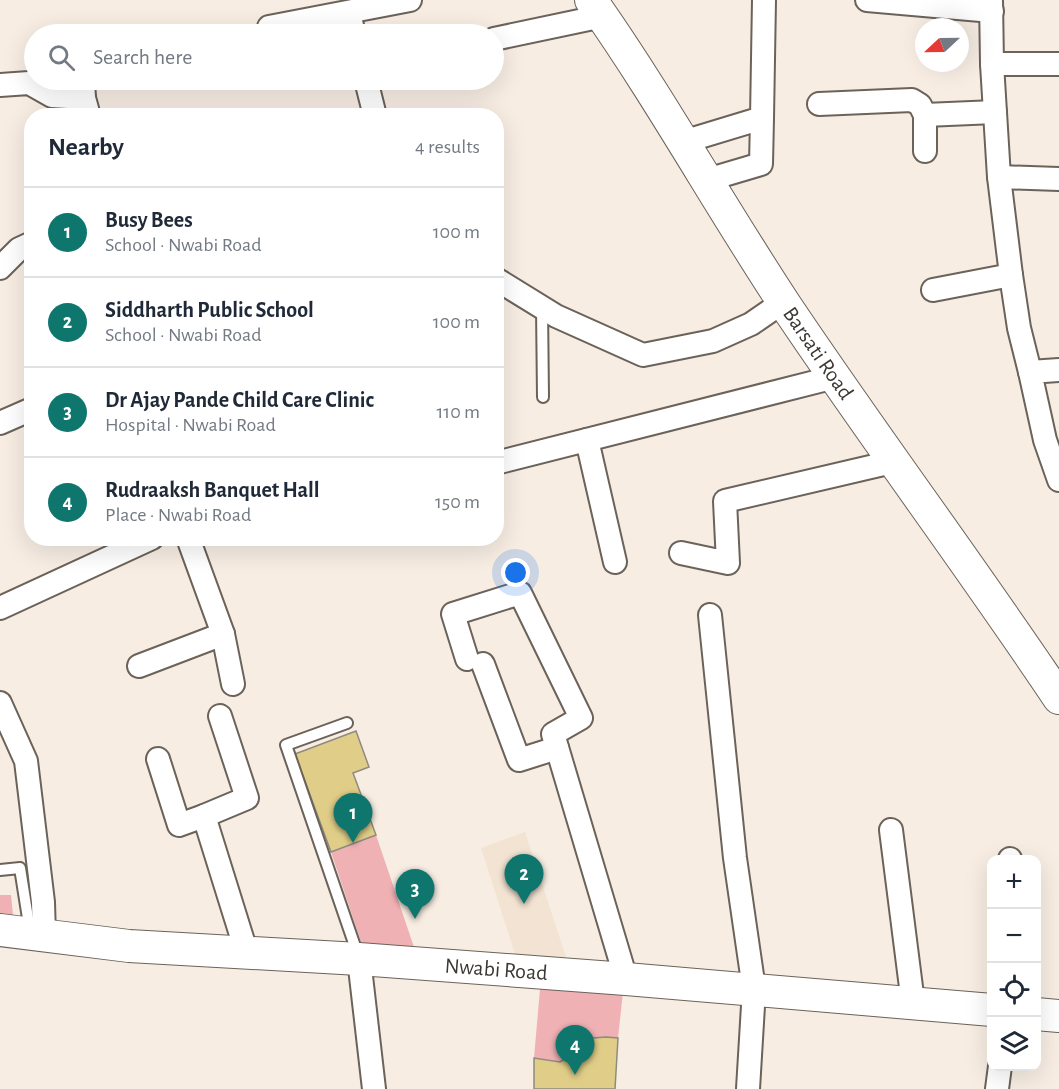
<!DOCTYPE html>
<html lang="en">
<head>
<meta charset="utf-8">
<style>
  :root { --surface:#fff; --page:#f6f6f7; --text:#1f2937; --muted:#747a83; --line:#e0e1e3; --accent:#0f766e }
  body { margin:0; font-family:"Alegreya Sans",sans-serif; background:var(--page); color:var(--text) }
  .controls { position:absolute; right:18px; bottom:18px; display:grid; overflow:hidden; border-radius:12px; box-shadow:0 6px 24px #0002 }
  .controls button { width:54px; height:54px; display:grid; place-items:center; padding:0; border:0; border-bottom:2px solid var(--line); background:var(--surface); color:var(--text); font:30px sans-serif }
  .compass { position:absolute; left:915px; top:18px; width:54px; height:54px; border-radius:50%; background:var(--surface); box-shadow:0 6px 24px #0002; rotate:248deg }
  .you { position:absolute; left:516px; top:573px; width:21px; height:21px; margin:-15px; border:4px solid #fff; border-radius:50%; background:#1a73e8; box-shadow:0 0 0 9px #1a73e833 }
  .badge { display:grid; place-items:center; width:39px; height:39px; border-radius:50%; background:var(--accent); color:#fff; font-size:20px; font-weight:700 }
  .pin { position:absolute; translate:-50% -50px; filter:drop-shadow(0 2px 3px #0008) }
  .pin::after { content:''; position:absolute; top:32px; width:21px; height:18px; background:inherit; clip-path:polygon(0 0,100% 0,50% 100%) }
  .list { margin:0; padding:0; list-style:none }
  h2 { display:flex; justify-content:space-between; align-items:center; height:78px; margin:0; padding:0 24px; font-size:26px }
  h2 small { font-size:20px; font-weight:400; color:var(--muted) }
  .list li { display:grid; grid-template-columns:39px 1fr auto; gap:18px; align-items:center; box-sizing:border-box; height:90px; padding:0 24px; border-top:2px solid var(--line) }
  .list b { display:block; font-size:22px; white-space:nowrap }
  .list p { margin:0; font-size:20px; white-space:nowrap; color:var(--muted) }
  .list em { font-size:20px; font-style:normal; color:var(--muted) }
  .icon { flex:none; width:33px; height:33px; fill:none; stroke:currentColor; stroke-width:2; stroke-linecap:round; stroke-linejoin:round }
  .map { position:relative; flex:none; width:1059px; height:1089px; overflow:hidden }
  .search { position:absolute; background:var(--surface); box-shadow:0 6px 24px #0002; left:24px; top:24px; width:480px; height:66px; display:flex; align-items:center; gap:15px; box-sizing:border-box; padding:0 21px; border-radius:33px; color:var(--muted); font-size:22px }
  .panel { position:absolute; background:var(--surface); box-shadow:0 6px 24px #0002; left:24px; top:108px; width:480px; height:438px; border-radius:24px }
  .map>svg:first-child { display:block }
</style>
</head>
<body>
<div class="map">
<svg width="1059" height="1089" viewBox="0 0 1059 1089">
  <rect width="100%" height="100%" fill="#f7ede3"/>
  <path fill="#f2e3d2" d="M525,832L568,963L517,960L481,848Z"/>
  <g fill="#f0b1b4">
    <path d="M376,835L416,953L364,951L331,852Z"/>
    <path d="M0,895H11L13,915H0Z"/>
    <path d="M540,989L623,992L618,1038H593L581,1044L572,1055L560,1062L534,1058Z"/>
  </g>
  <g fill="#e0ce88" stroke="#8e8b7f" stroke-width="1.5">
    <path d="M356,731L369,767L353,773L376,835L331,852L295,754Z"/>
    <path d="M606,1037L618,1038L615,1089H534V1058L560,1062L572,1055L581,1044L593,1038Z"/>
  </g>
  <g fill="none" stroke-linecap="round" stroke-linejoin="round">
    <defs>
      <g id="lane">
        <path d="M542,307L543,397"/>
        <path d="M347,723L286,745L358,955"/>
        <path d="M0,870L20,868L30,931"/>
      </g>
      <g id="street">
        <path d="M867,0L992,11"/>
        <path d="M349,13L354,34"/>
        <path d="M269,27L410,0"/>
        <path d="M494,39L603,16"/>
        <path d="M992,64H1059"/>
        <path d="M83,80L84,98L89,116"/>
        <path d="M366,80L375,116"/>
        <path d="M0,85L29,83L52,96L84,98"/>
        <path d="M819,104L912,100L920,105L925,115L995,112"/>
        <path d="M683,142L762,118L764,0"/>
        <path d="M925,151V115"/>
        <path d="M999,177L1059,179"/>
        <path d="M707,180L761,164L762,118"/>
        <path d="M0,268L19,249L32,243"/>
        <path d="M1011,275L1019,328L1030,372"/>
        <path d="M496,279L556,316L643,355L713,341L751,324L783,302"/>
        <path d="M933,290L1011,275L999,177L992,64L991,0"/>
        <path d="M1059,370L1030,372L1045,440L1059,480"/>
        <path d="M0,423L32,409"/>
        <path d="M587,440L615,562"/>
        <path d="M496,463L835,377"/>
        <path d="M188,538L223,634L233,684"/>
        <path d="M681,553L728,563L725,501L892,462"/>
        <path d="M0,608L152,538"/>
        <path d="M710,615L735,858L754,989L748,1089"/>
        <path d="M467,659L453,614L520,593L581,718L553,734L626,979"/>
        <path d="M483,664L519,760L557,748"/>
        <path d="M139,666L223,634"/>
        <path d="M0,703L26,761L43,902L44,936"/>
        <path d="M158,759L179,825L204,816L247,954"/>
        <path d="M204,816L247,798L220,716"/>
        <path d="M891,830L913,1003"/>
        <path d="M1010,859V860"/>
        <path d="M359,959L374,1089"/>
        <path d="M997,1089L1000,1066"/>
      </g>
      <g id="secondary">
        <path id="s1" d="M591,0C660,98 718,203 784,303C873,436 970,565 1059,698"/>
        <path id="s2" d="M0,930L129,946L359,959L626,979L992,1010"/>
        <path d="M1036,1014L1059,1016"/>
      </g>
    </defs>
    <use href="#lane" stroke="#6b6259" stroke-width="14"/>
    <use href="#street" stroke="#6b6259" stroke-width="26"/>
    <use href="#secondary" stroke="#6b6259" stroke-width="34"/>
    <use href="#lane" stroke="#fff" stroke-width="10"/>
    <use href="#street" stroke="#fff" stroke-width="22"/>
    <use href="#secondary" stroke="#fff" stroke-width="32"/>
  </g>
  <g text-anchor="middle" dominant-baseline="central" stroke-width="4.5" stroke-linejoin="round" paint-order="stroke">
    <g font-size="22" fill="#3b3733" stroke="#f7ede3">
      <text stroke="none"><textPath href="#s1" startOffset="420">Barsati Road</textPath></text>
      <text stroke="none"><textPath href="#s2" startOffset="498">Nwabi Road</textPath></text>
    </g>
  </g>
</svg>
<div class="controls">
<button>+</button>
<button>−</button>
<button><svg class="icon" aria-label="locate" viewBox="0 0 24 24"><circle cx="12" cy="12" r="6"/><path d="M12 2v4M12 18v4M2 12h4M18 12h4"/></svg></button>
<button><svg class="icon" aria-label="layers" viewBox="0 0 24 24"><path d="M12 4l9 5-9 5-9-5zM3 14l9 5 9-5"/></svg></button>
</div>
<svg class="compass" viewBox="-18 -18 36 36"><path d="M0-13l5 13h-10z" fill="#e53935"/><path d="M0 13l5-13h-10z" fill="#747a83"/></svg>
<div class="you"></div>
<div class="pin badge" style="left:353px;top:843px">1</div>
<div class="pin badge" style="left:524px;top:904px">2</div>
<div class="pin badge" style="left:415px;top:919px">3</div>
<div class="pin badge" style="left:575px;top:1075px">4</div>
<div class="search"><svg class="icon" aria-label="search" viewBox="0 0 24 24"><circle cx="10" cy="10" r="6"/><path d="M15 15l6 6"/></svg>Search here</div>
<section class="panel">
<h2>Nearby<small>4 results</small></h2>
<ul class="list">
<li><span class="badge">1</span><div><b>Busy Bees</b><p>School · Nwabi Road</p></div><em>100 m</em></li>
<li><span class="badge">2</span><div><b>Siddharth Public School</b><p>School · Nwabi Road</p></div><em>100 m</em></li>
<li><span class="badge">3</span><div><b>Dr Ajay Pande Child Care Clinic</b><p>Hospital · Nwabi Road</p></div><em>110 m</em></li>
<li><span class="badge">4</span><div><b>Rudraaksh Banquet Hall</b><p>Place · Nwabi Road</p></div><em>150 m</em></li>
</ul>
</section>
</div>
</body>
</html>
